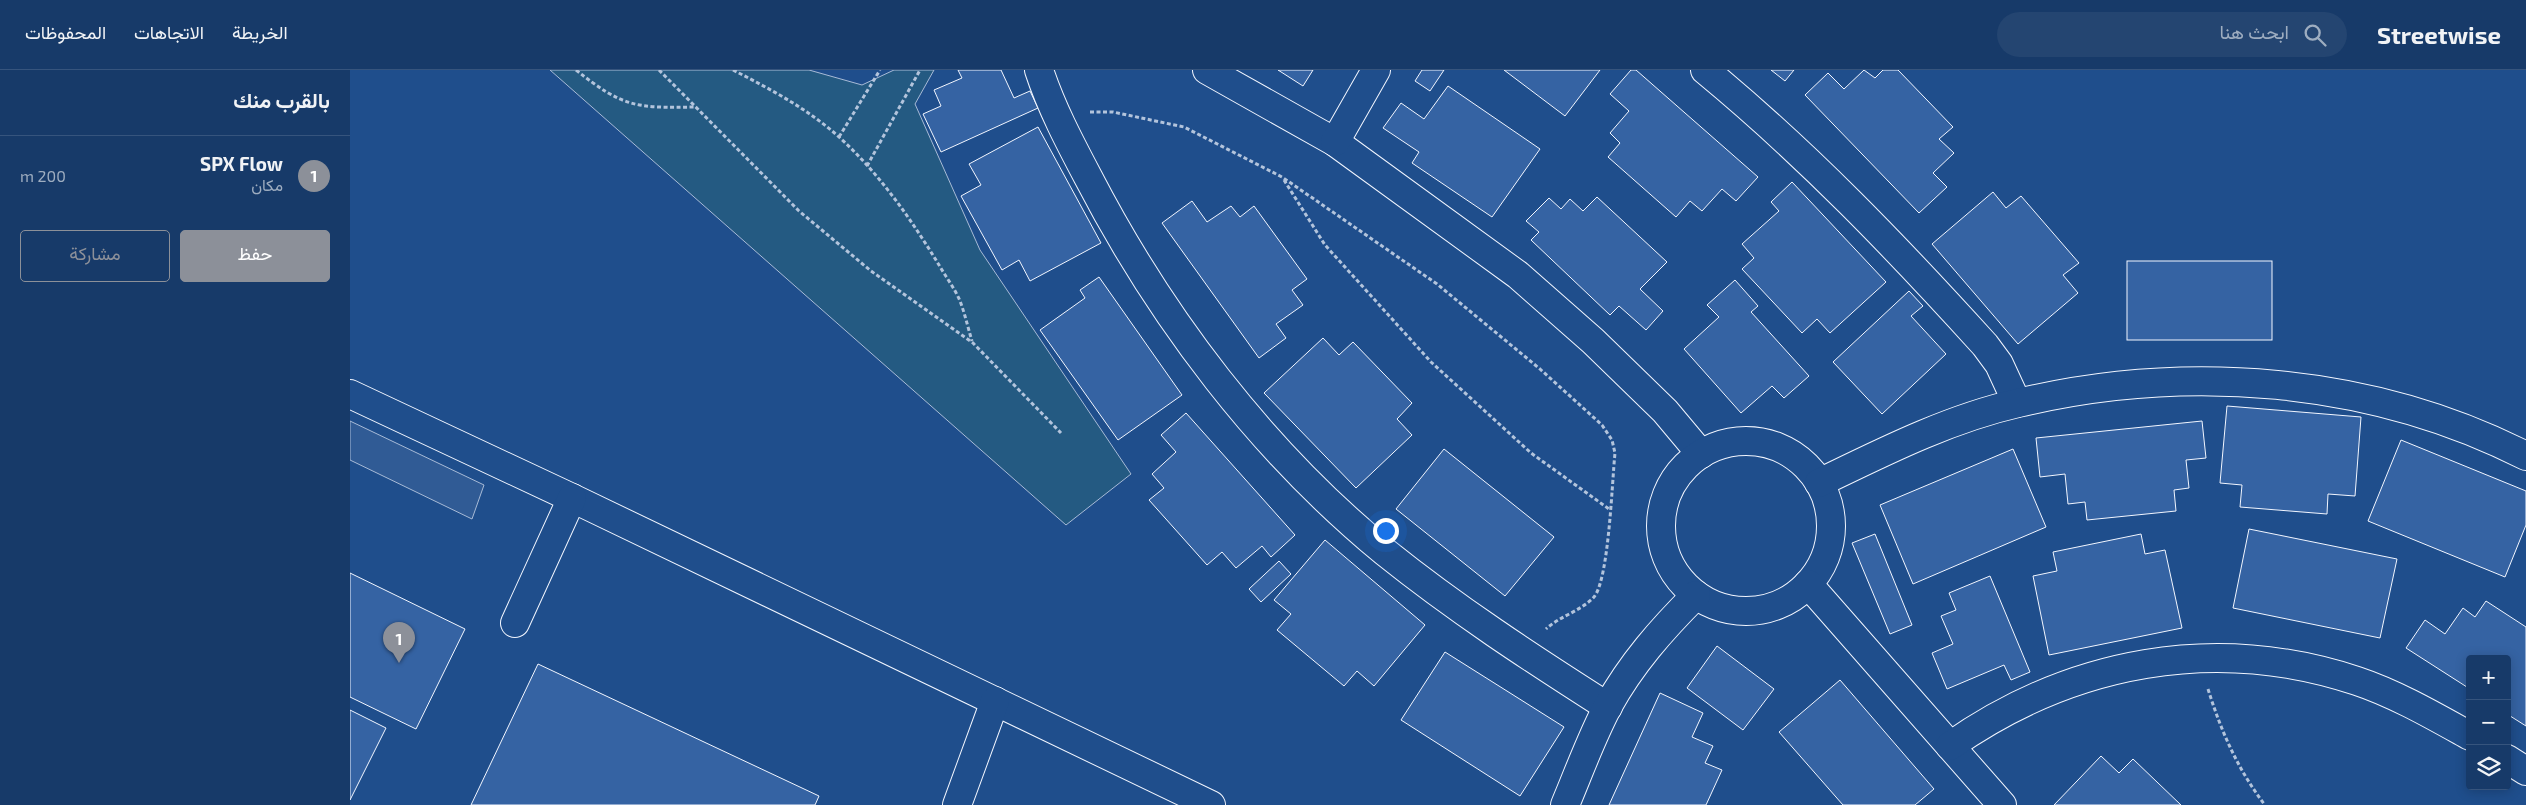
<!DOCTYPE html>
<html lang="ar">
<head>
<meta charset="utf-8">
<style>
  :root { --surface:#173a69; --page:#244571; --text:#f1f3f6; --muted:#9eadc0; --line:#36547d; --accent:#8c9099 }
  body { margin:0; font-family:"Exo 2",Vazirmatn,sans-serif; background:var(--page); color:var(--text); direction:rtl }
  .controls { position:absolute; right:15px; bottom:15px; display:grid; overflow:hidden; border-radius:5px; box-shadow:0 2px 12px #0003 }
  .controls button { width:45px; height:45px; display:grid; place-items:center; padding:0; border:0; border-bottom:1px solid var(--line); background:var(--surface); color:var(--text); font:25px sans-serif }
  .you { position:absolute; left:1035px; top:460px; width:18px; height:18px; margin:-12px; border:4px solid #fff; border-radius:50%; background:#1a73e8; box-shadow:0 0 0 8px #1a73e833 }
  .badge { display:grid; place-items:center; width:32px; height:32px; border-radius:50%; background:var(--accent); color:#fff; font-size:16px; font-weight:700 }
  .pin { position:absolute; translate:-50% -41px; filter:drop-shadow(0 1px 2px #0008) }
  .pin::after { content:''; position:absolute; top:26px; width:18px; height:15px; background:inherit; clip-path:polygon(0 0,100% 0,50% 100%) }
  .list { margin:0; padding:0; list-style:none }
  h2 { display:flex; justify-content:space-between; align-items:center; height:65px; margin:0; padding:0 20px; font-size:21px }
  h2 small { font-size:16px; font-weight:400; color:var(--muted) }
  .list li { display:grid; grid-template-columns:32px 1fr auto; gap:15px; align-items:center; box-sizing:border-box; height:80px; padding:0 20px; border-top:1px solid var(--line) }
  .list b { display:block; font-size:19px; white-space:nowrap }
  .list p { margin:0; font-size:16px; white-space:nowrap; color:var(--muted) }
  .list em { font-size:16px; font-style:normal; color:var(--muted) }
  .actions { display:flex; gap:10px; padding:15px 20px }
  .actions a { flex:1; padding:11px 0; border:1px solid var(--accent); border-radius:5px; text-align:center; font-size:18px; color:var(--accent) }
  .actions .main { background:var(--accent); color:#fff }
  .icon { flex:none; width:28px; height:28px; fill:none; stroke:currentColor; stroke-width:2; stroke-linecap:round; stroke-linejoin:round }
  .map { position:relative; flex:none; width:2176px; height:735px; overflow:hidden; direction:ltr }
  header { display:flex; align-items:center; gap:30px; box-sizing:border-box; height:70px; padding:0 25px; background:var(--surface); border-bottom:1px solid var(--line) }
  header strong { font-size:24px }
  nav { display:flex; gap:28px; margin-inline-start:auto; font-size:18px }
  .search { width:350px; height:45px; background:var(--page); display:flex; align-items:center; gap:12px; box-sizing:border-box; padding:0 18px; border-radius:28px; color:var(--muted); font-size:19px }
  main { display:flex }
  aside { flex:1; background:var(--surface) }
  .map>svg:first-child { display:block }
</style>
</head>
<body>
<header>
<strong>Streetwise</strong>
<div class="search"><svg class="icon" aria-label="search" viewBox="0 0 24 24"><circle cx="10" cy="10" r="6"/><path d="M15 15l6 6"/></svg>ابحث هنا</div>
<nav><a>الخريطة</a><a>الاتجاهات</a><a>المحفوظات</a></nav>
</header>
<main>
<div class="map">
<svg width="2176" height="735" viewBox="0 0 2176 735">
  <rect width="100%" height="100%" fill="#1f4e8c"/>
  <path fill="#245a82" stroke="#a8bbd7" d="M200,0H459L512,15L544,0H584L565,34L630,180L781,404L716,455Z"/>
  <path fill="#305b95" stroke="#a8bbd7" d="M0,351L134,415L122,449L0,390Z"/>
  <g fill="#3563a3" stroke="#f2f6ff">
    <path d="M608,0H651L664,28L680,21L688,38L591,82L573,44L591,36L584,20L612,8Z"/>
    <path d="M928,0H963L953,16Z"/>
    <path d="M1072,0H1094L1080,21L1065,11Z"/>
    <path d="M1154,0H1250L1215,46Z"/>
    <path d="M1281,0H1286L1408,107L1386,131L1372,119L1352,141L1340,131L1326,147L1258,87L1270,73L1260,63L1279,41L1260,24Z"/>
    <path d="M1421,0H1444L1435,11Z"/>
    <path d="M1514,0L1525,8L1533,0H1548L1603,57L1589,69L1604,83L1583,103L1597,117L1569,143L1455,25L1478,3L1494,19Z"/>
    <path d="M1098,16L1190,79L1142,147L1062,93L1069,82L1033,58L1051,33L1074,49Z"/>
    <path d="M688,57L751,173L680,211L669,190L652,200L611,126L631,115L619,94Z"/>
    <path d="M1442,112L1536,212L1480,263L1467,249L1452,263L1392,199L1404,188L1392,174L1429,141L1421,132Z"/>
    <path d="M1643,122L1656,138L1671,126L1729,193L1713,205L1728,223L1668,274L1582,174Z"/>
    <path d="M1247,127L1317,192L1290,219L1313,241L1296,260L1269,236L1260,245L1181,170L1189,162L1176,151L1199,128L1211,139L1220,129L1233,141Z"/>
    <path d="M842,131L857,152L881,136L890,147L904,136L957,209L942,220L953,235L926,254L936,268L909,288L812,153Z"/>
    <rect x="1777" y="191" width="145" height="79"/>
    <path d="M749,207L832,325L768,370L690,260L735,228L730,220Z"/>
    <path d="M1385,210L1408,236L1401,242L1459,306L1434,328L1422,316L1391,343L1334,279L1369,247L1357,235Z"/>
    <path d="M1559,221L1573,236L1561,246L1596,284L1532,344L1483,292Z"/>
    <path d="M973,268L989,285L1003,272L1062,333L1047,349L1062,365L1006,418L914,323Z"/>
    <path d="M1877,336L2011,347L2005,426L1978,424L1977,444L1890,437L1892,415L1870,413Z"/>
    <path d="M836,343L945,465L921,487L912,476L886,498L872,482L857,495L799,430L814,418L802,404L826,382L811,365Z"/>
    <path d="M1852,351L1856,388L1836,390L1839,418L1824,420L1826,441L1737,450L1735,432L1718,434L1715,404L1690,407L1686,368Z"/>
    <path d="M2051,370L2176,421V455L2155,507L2018,451Z"/>
    <path d="M1094,379L1204,467L1155,526L1046,439Z"/>
    <path d="M1663,379L1696,457L1563,514L1530,435Z"/>
    <path d="M1899,459L2047,489L2030,568L1883,538Z"/>
    <path d="M1525,464L1562,555L1540,564L1502,473Z"/>
    <path d="M1791,464L1795,484L1815,480L1832,558L1699,585L1683,506L1707,501L1703,482Z"/>
    <path d="M975,470L1075,555L1024,616L1007,601L994,616L927,560L941,544L924,530Z"/>
    <path d="M929,491L941,504L911,532L899,519Z"/>
    <path d="M0,503L115,559L66,659L0,627Z"/>
    <path d="M1640,506L1680,602L1661,610L1654,595L1597,619L1582,583L1603,574L1591,546L1606,540L1599,523Z"/>
    <path d="M2136,531L2176,557V656L2157,644V589H2120V619L2056,578L2075,550L2095,564L2113,538L2125,547Z"/>
    <path d="M1367,576L1424,619L1393,660L1337,618Z"/>
    <path d="M1095,582L1214,657L1170,726L1051,650Z"/>
    <path d="M188,594L469,726L465,735H121Z"/>
    <path d="M1490,610L1584,719L1565,735H1493L1429,662Z"/>
    <path d="M1310,623L1353,643L1342,667L1363,676L1355,693L1372,700L1356,735H1259Z"/>
    <path d="M0,640L36,658L0,730Z"/>
    <path d="M1751,686L1769,703L1783,689L1831,735H1704Z"/>
  </g>
  <g fill="none" stroke-linecap="round" stroke-linejoin="round">
    <defs>
      <g id="minor">
        <path d="M689,0C701,37 720,73 738,107C811,248 912,381 1035,482C1106,539 1181,588 1258,637"/>
        <path d="M857,0L985,72L1168,205L1243,271L1315,341L1351,384"/>
        <path d="M1355,0C1457,84 1547,178 1635,275L1649,294L1667,333"/>
        <path d="M985,72L1026,0"/>
        <path d="M0,324L222,428L861,735"/>
        <circle cx="1396" cy="456" r="85"/>
        <path d="M1469,413C1533,382 1598,349 1668,333C1836,293 2021,307 2176,386"/>
        <path d="M1458,514L1652,735"/>
        <path d="M165,553L222,428"/>
        <path d="M1600,676C1721,591 1865,564 2007,611C2046,624 2084,646 2120,666"/>
        <path d="M2157,689L2176,701"/>
        <path d="M607,735L645,631"/>
        <path d="M1215,735C1229,702 1241,668 1258,636C1281,594 1312,559 1346,525"/>
      </g>
    </defs>
    <use href="#minor" stroke="#f2f6ff" stroke-width="30"/>
    <g stroke="#b3c4dc" stroke-width="3" stroke-dasharray="4 2.5" stroke-linecap="butt">
      <path d="M226,0C274,38 286,38 346,37"/>
      <path d="M309,0L449,141L521,201L623,273L711,363"/>
      <path d="M383,0C420,19 458,39 489,67C529,103 561,149 589,195C596,207 605,219 610,231C615,244 618,258 622,271"/>
      <path d="M740,42H763L834,57L932,107L1087,214L1190,299L1252,355L1262,370L1265,383C1262,411 1259,509 1244,527C1231,541 1210,546 1196,559"/>
      <path d="M489,67L530,0"/>
      <path d="M517,96L570,0"/>
      <path d="M934,110L975,175L1081,292L1181,383L1259,439"/>
      <path d="M1858,619C1871,661 1888,700 1915,735"/>
    </g>
    <use href="#minor" stroke="#1f4e8c" stroke-width="28"/>
  </g>
</svg>
<div class="controls">
<button>+</button>
<button>−</button>
<button><svg class="icon" aria-label="layers" viewBox="0 0 24 24"><path d="M12 4l9 5-9 5-9-5zM3 14l9 5 9-5"/></svg></button>
</div>
<div class="you"></div>
<div class="pin badge" style="left:49px;top:593px">1</div>
</div>
<aside>
<h2>بالقرب منك<small></small></h2>
<ul class="list">
<li><span class="badge">1</span><div><b>SPX Flow</b><p>مكان</p></div><em>200 m</em></li>
</ul>
<div class="actions"><a class="main">حفظ</a><a>مشاركة</a></div>
</aside>
</main>
</body>
</html>
